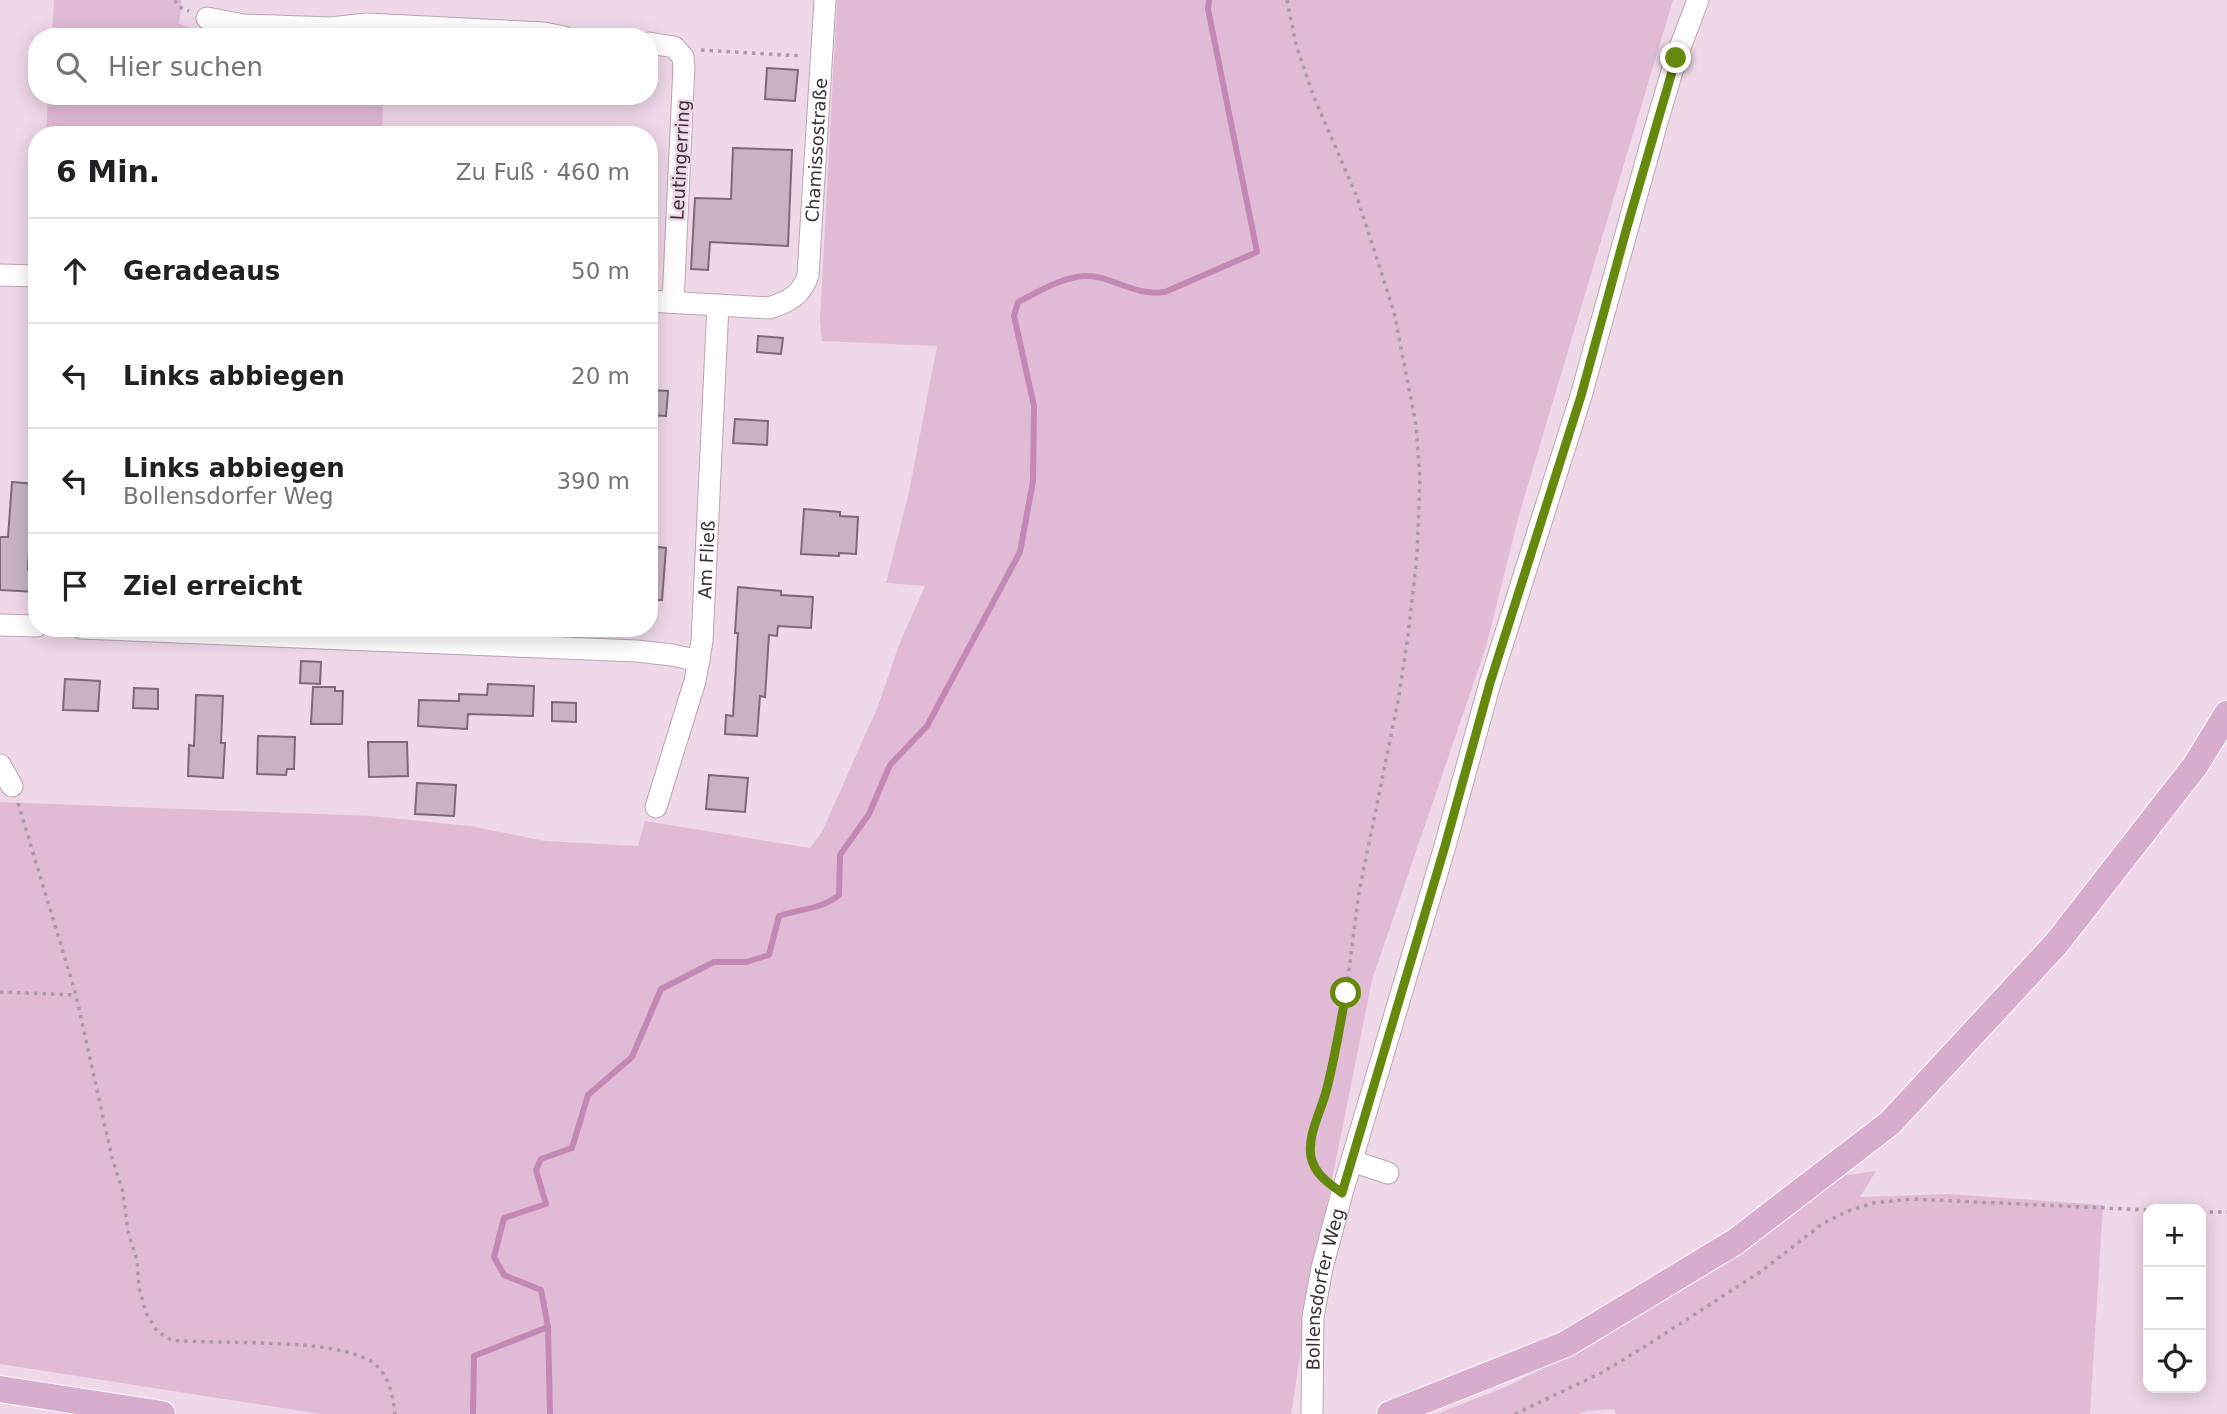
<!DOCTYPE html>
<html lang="de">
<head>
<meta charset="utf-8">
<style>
  :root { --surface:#fff; --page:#f6f6f6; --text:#202124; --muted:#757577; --line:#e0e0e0 }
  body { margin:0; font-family:"DejaVu Sans",sans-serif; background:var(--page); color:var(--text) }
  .controls { position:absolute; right:21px; bottom:21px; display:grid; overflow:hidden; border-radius:14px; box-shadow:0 4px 18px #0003 }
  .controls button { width:63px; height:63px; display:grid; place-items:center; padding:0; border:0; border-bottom:2px solid var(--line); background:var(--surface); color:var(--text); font:35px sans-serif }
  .stop { position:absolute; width:21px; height:21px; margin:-16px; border:5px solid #65890d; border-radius:50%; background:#fff }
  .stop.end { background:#65890d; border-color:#fff; box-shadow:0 2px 7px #0008 }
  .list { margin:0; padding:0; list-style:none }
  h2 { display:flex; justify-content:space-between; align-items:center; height:91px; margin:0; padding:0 28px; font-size:30px }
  h2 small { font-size:23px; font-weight:400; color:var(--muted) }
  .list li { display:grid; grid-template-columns:46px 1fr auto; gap:21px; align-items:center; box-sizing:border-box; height:105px; padding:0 28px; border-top:2px solid var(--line) }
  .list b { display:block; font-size:26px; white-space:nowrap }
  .list p { margin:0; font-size:23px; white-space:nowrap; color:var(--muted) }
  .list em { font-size:23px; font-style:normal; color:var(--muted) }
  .icon { flex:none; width:38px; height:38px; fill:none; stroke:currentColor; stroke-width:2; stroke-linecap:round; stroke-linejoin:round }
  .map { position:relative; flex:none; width:2227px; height:1414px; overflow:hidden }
  .search { position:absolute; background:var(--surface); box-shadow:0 4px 18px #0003; left:28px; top:28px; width:630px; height:77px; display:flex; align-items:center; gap:18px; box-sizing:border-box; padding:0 24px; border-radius:28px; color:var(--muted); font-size:26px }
  .panel { position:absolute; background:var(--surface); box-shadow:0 4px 18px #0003; left:28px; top:126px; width:630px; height:511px; border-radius:28px }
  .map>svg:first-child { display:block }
</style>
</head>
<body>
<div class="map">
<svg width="2227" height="1414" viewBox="0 0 2227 1414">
  <rect width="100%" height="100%" fill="#efd8e8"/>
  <g fill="#e1bbd6">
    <path d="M54,0H182L179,24L202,31L259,37H52Z"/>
    <path d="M837,0H1673L1519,515L1486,647L1372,980L1312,1279L1291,1414H321L0,1364V802L371,816L470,826L545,841L638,846L645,821L810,848L822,832L878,706L899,645L925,586L886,583L909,492L937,346L822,341L820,321Z"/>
    <path d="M48,96H383L382,135H46Z"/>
    <path d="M1876,1171L1860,1197L1949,1194L2103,1205L2090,1414H1616L1614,1409L1587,1411L1578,1414H1437L1508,1386L1612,1332L1707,1275L1841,1176Z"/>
  </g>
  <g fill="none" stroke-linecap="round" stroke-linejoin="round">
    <g stroke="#c388b4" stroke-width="6">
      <path d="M548,1327L550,1414"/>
      <path d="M473,1414L474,1356L548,1327L541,1290L504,1275L494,1257L504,1218L546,1204L536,1170L541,1159L572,1148L588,1095L632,1057L661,989L714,962H746L769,955L779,916C800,909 822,909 839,895L840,855L869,814L890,765L927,726L1020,552L1033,481L1034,406L1014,316L1018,302C1038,292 1062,277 1085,276C1110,275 1136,297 1165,292L1257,252L1208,9L1209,0"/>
    </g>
  </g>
  <g fill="#c9b3c3" stroke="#7d6a78" stroke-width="2">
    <path d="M767,68L798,70L795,101L765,99Z"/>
    <path d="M733,148L792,150L788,246L710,242L708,270L691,269L695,198L731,199Z"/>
    <path d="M758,336L783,338L781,354L757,352Z"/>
    <path d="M649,390L668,391L666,416L649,415Z"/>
    <path d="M735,419L768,421L767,445L733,443Z"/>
    <path d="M12,482L37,484V510H31L28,570L37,571V592L0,590V537H8Z"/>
    <path d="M804,509L840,512V516L858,517L856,554L839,553V556L801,554Z"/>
    <path d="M649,546L666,548L662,600H649Z"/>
    <path d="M738,587L781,591V595L813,597L811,628L778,626L777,636L769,635L765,697L760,696L757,736L725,734L726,715L733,716L738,633H735Z"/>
    <path d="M301,661L321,662L320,684L300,683Z"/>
    <path d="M65,679L100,681L98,711L63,710Z"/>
    <path d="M488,684L534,686L533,716L468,714L467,729L418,726L419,700L459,701V694L487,695Z"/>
    <path d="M313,687H335V691H343L342,724H311Z"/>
    <path d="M134,688L158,689V709L133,708Z"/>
    <path d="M196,695L223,696L221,743H225L223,778L188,776L189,745L194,746Z"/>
    <path d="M552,702L576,703V722L552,721Z"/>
    <path d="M258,736L295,737L294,769H287L286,775L257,774Z"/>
    <path d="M368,742H407L408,776L369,777Z"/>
    <path d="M709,775L748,778L745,812L706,809Z"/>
    <path d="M417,783L456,785L454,816L415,814Z"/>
  </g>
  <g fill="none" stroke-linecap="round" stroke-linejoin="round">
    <defs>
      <g id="minor">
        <path d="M207,18L244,25L331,28L366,24L544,33L564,37"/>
        <path d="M649,43L674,47L683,57L684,67L673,302"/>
        <path d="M0,275L37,276"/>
        <path id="s1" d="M649,301L769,308C788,302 802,295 808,275L825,0"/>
        <path d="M0,625L37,626"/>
        <path d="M81,628L637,651L672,655L699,661"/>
        <path d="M0,765L12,786"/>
        <path id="s2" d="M656,807L695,681L702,641L718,305"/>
        <path d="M1352,1161L1388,1173"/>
        <path id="s3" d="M1312,1414L1313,1317L1322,1268L1342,1193L1445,846L1490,683L1581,396L1657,122L1676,58L1698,0"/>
      </g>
      <g id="major">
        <path d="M0,1389L162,1414"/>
        <path d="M1390,1414L1566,1344L1735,1242L1890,1123L2056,944L2195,766L2227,714"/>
      </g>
    </defs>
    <use href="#minor" stroke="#bba5b5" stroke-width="23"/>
    <use href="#major" stroke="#fff" stroke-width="28"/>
    <g stroke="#ac9aa7" stroke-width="3.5" stroke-dasharray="3.5 5" stroke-linecap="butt">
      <path d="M175,0L179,7L189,11"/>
      <path d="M1287,0L1296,45L1313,95L1357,197L1394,312L1416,425L1420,479L1417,555L1408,636L1398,701L1359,892L1346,993L1337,1042L1326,1092L1312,1135L1311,1156L1317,1170L1325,1180"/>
      <path d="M701,50L802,56"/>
      <path d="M18,803L76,995L112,1158L123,1192L128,1232L137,1260L139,1287L146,1313L157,1331L171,1340C220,1345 334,1337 372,1362C389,1374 393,1395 395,1414"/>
      <path d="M0,992L76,995"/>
      <path d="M2201,1212H2227"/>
      <path d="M1515,1414L1603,1372L1652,1342L1763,1270L1822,1224L1848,1211L1874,1203L1912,1199L2148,1210"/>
    </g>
    <use href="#minor" stroke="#fff" stroke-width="21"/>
    <use href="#major" stroke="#d7accd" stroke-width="26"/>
  </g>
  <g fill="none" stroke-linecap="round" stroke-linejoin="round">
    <path stroke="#65890d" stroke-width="9" d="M1346,993C1340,1025 1335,1057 1327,1088C1322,1110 1307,1134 1311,1157C1315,1175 1329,1183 1342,1193L1445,846L1490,683L1581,396L1627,227L1676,58"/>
  </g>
  <g text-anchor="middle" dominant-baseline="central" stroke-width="5" stroke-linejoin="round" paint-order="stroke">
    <g font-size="18" fill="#3a3137" stroke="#efd8e8">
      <text stroke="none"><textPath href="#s1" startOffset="299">Chamissostraße</textPath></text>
      <text transform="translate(680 160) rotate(-87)">Leutingerring</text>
      <text stroke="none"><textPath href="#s2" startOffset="254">Am Fließ</textPath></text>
      <text stroke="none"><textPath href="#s3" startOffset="126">Bollensdorfer Weg</textPath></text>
    </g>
  </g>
</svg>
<div class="controls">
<button>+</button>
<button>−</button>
<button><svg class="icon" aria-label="locate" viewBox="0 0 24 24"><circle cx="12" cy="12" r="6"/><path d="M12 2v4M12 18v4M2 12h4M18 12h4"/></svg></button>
</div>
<div class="stop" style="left:1346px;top:993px"></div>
<div class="stop end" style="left:1676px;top:58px"></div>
<div class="search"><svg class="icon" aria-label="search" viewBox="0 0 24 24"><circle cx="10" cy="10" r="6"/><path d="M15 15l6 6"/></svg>Hier suchen</div>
<section class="panel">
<h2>6 Min.<small>Zu Fuß · 460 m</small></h2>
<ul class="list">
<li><svg class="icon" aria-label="ahead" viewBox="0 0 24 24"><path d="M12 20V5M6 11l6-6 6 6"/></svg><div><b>Geradeaus</b></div><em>50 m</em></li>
<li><svg class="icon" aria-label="left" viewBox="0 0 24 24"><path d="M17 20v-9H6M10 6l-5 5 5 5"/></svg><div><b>Links abbiegen</b></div><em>20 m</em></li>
<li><svg class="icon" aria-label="left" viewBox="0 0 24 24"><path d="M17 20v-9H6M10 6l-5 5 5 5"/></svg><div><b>Links abbiegen</b><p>Bollensdorfer Weg</p></div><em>390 m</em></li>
<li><svg class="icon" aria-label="arrive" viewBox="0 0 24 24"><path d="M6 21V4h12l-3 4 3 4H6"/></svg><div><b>Ziel erreicht</b></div></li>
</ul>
</section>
</div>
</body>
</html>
